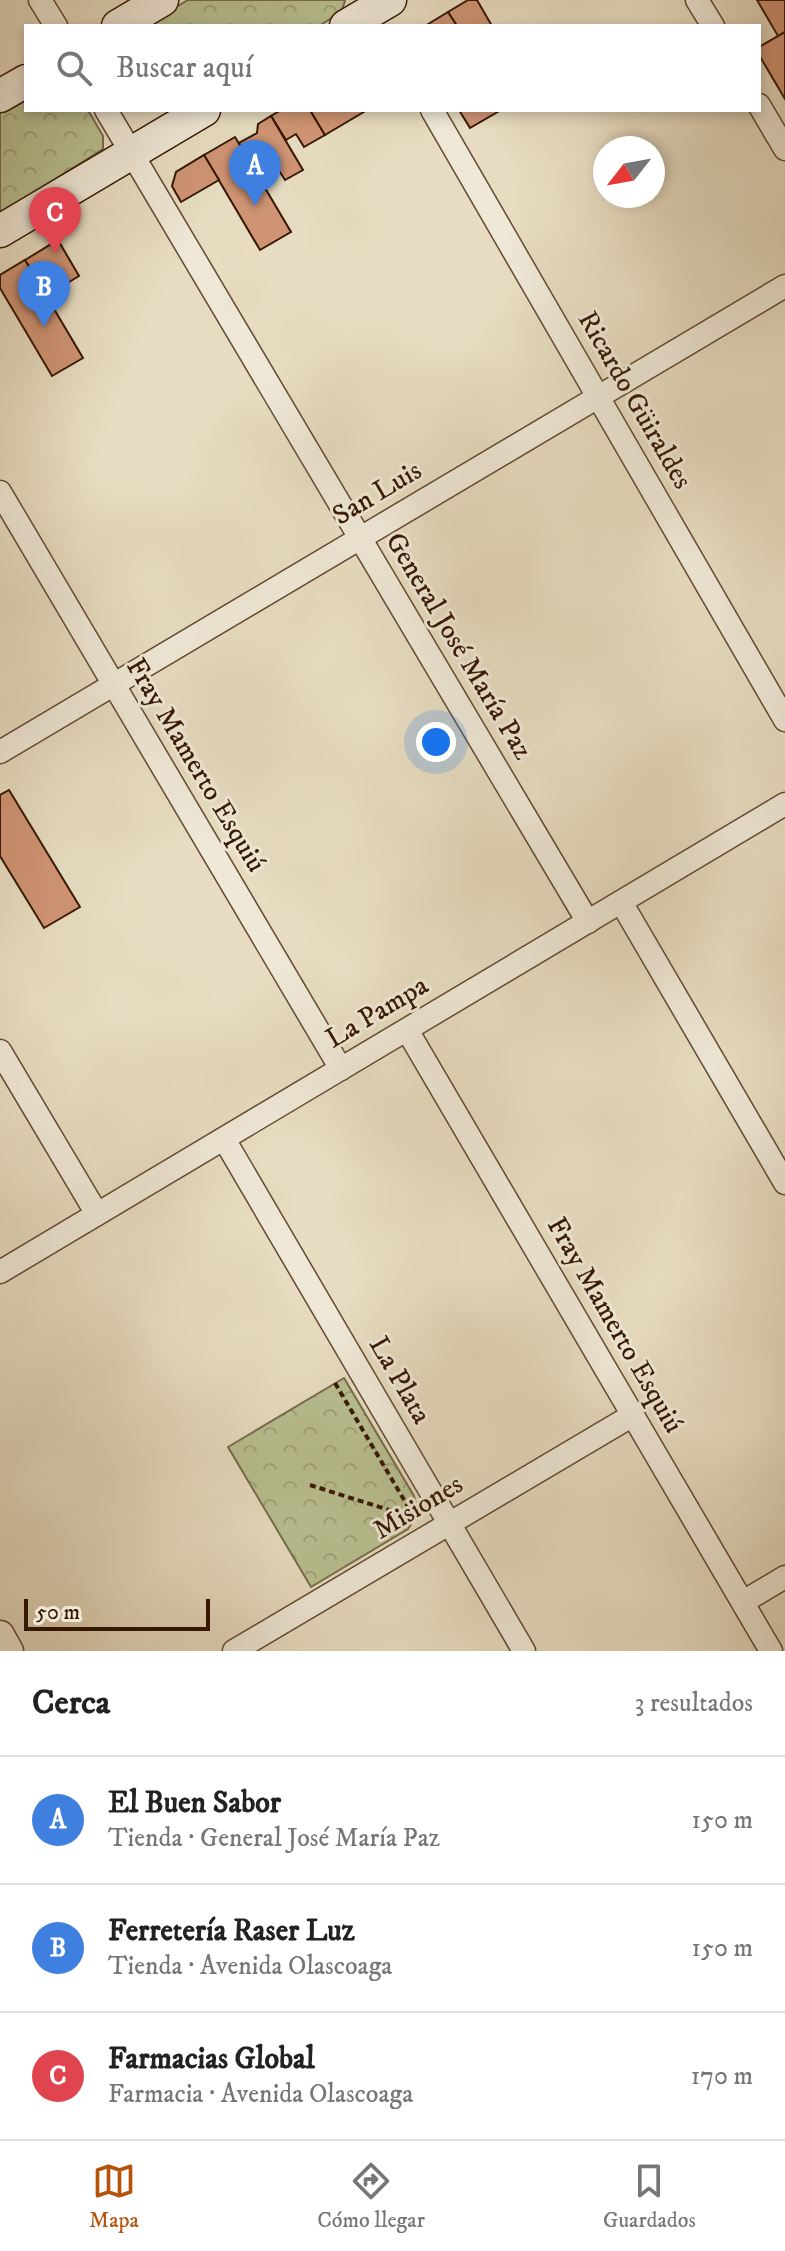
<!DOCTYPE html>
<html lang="es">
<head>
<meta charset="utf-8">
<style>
  :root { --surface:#fff; --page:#f2f2f2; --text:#222; --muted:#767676; --line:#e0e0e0; --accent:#b45309 }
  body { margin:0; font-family:"IM FELL DW Pica",serif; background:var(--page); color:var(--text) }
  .compass { position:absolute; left:593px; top:136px; width:72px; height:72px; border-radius:50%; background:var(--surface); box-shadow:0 4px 12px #0003; rotate:239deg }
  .scale { position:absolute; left:24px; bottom:20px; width:186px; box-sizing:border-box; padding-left:8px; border:4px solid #361802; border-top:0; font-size:22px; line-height:28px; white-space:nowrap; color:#361802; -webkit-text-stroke:6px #efe8d7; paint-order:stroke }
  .you { position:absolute; left:436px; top:742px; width:28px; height:28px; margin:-20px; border:6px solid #fff; border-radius:50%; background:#1a73e8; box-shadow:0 0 0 12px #1a73e833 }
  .badge { display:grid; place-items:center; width:52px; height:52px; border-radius:50%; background:var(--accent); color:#fff; font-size:26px; font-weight:700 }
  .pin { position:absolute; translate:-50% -66px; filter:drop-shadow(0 2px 4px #0008) }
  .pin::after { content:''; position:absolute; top:42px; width:28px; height:24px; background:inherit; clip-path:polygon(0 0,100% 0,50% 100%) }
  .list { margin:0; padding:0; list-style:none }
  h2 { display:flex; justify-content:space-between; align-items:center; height:104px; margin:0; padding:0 32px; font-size:34px }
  h2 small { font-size:26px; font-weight:400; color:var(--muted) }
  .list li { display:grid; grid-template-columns:52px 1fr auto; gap:24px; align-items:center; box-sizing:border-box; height:128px; padding:0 32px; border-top:2px solid var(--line) }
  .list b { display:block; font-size:30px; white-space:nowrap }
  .list p { margin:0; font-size:26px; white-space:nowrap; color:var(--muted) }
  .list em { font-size:26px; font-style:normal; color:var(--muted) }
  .icon { flex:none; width:44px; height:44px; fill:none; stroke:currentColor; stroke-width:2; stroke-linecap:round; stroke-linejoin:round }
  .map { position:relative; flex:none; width:785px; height:1651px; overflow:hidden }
  .search { position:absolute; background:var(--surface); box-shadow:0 4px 12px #0003; left:24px; right:24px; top:24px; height:88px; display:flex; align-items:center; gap:20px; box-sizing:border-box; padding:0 28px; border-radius:0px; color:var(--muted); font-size:30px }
  .sheet { height:488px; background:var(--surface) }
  nav { display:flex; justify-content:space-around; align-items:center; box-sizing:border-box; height:112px; border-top:2px solid var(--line); background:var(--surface); font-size:22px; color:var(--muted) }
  nav a { display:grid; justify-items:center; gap:4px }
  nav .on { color:var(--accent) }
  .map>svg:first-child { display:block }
</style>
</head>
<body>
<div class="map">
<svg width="785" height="1651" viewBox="0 0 785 1651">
  <defs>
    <pattern id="forest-crowns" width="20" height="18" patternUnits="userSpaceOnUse" patternTransform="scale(2)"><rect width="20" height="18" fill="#b8bf91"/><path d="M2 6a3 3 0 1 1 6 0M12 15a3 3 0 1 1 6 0" fill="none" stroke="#9fa37b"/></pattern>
  </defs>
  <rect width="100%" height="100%" fill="#e7dcc1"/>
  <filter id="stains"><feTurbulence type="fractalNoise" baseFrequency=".0025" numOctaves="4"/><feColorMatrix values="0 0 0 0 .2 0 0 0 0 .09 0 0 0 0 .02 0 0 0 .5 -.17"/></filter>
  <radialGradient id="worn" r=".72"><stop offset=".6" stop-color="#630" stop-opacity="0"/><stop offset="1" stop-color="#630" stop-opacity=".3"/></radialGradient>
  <g fill="url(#forest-crowns)" stroke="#776c4a" stroke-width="2">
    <path d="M188,0H345V1L341,12L319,26H144Z"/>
    <path d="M26,95V110H88L103,136V149L0,214V110Z"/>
    <path d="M344,1378L414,1496L418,1513L408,1529L311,1587L228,1447Z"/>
  </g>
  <g fill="#cf9474" stroke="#361802" stroke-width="2">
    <path d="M468,0H477L492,26H457L448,12Z"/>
    <path d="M757,0H785V32L778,36Z"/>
    <path d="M448,12L457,26H425Z"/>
    <path d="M785,32V99L759,55V47Z"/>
    <path d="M281,110H310L325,135L304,147L296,134L286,140L271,116Z"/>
    <path d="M310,110H367L325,135Z"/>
    <path d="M459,110H501L470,128Z"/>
    <path d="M271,116L303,170L285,180L273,161L255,171L239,143L257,133L258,124Z"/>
    <path d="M235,137L291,232L260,250L204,155Z"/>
    <path d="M204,155L219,180L181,202L172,186L176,172Z"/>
    <path d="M58,240L79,276L46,296L25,260Z"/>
    <path d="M25,260L83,358L52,376L0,288V275Z"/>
    <path d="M9,790L80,907L44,928L0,856V795Z"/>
  </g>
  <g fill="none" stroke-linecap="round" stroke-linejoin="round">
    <defs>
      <g id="minor">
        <path d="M40,0L56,26"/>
        <path d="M697,0L713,26"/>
        <path d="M759,105L785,149"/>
        <path d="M106,110L588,922"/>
        <path d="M432,110L785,720"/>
        <path d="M0,492L341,1069"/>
        <path d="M0,752L785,286"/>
        <path d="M621,902L785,1183"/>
        <path d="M407,1030L771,1651"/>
        <path d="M0,1051L97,1214"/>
        <path d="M224,1139L524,1651"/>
        <path d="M0,1272L785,804"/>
        <path d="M743,1602L785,1577"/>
        <path d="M234,1651L633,1415"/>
      </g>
      <path id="tertiary" d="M0,1635L9,1651"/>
      <g id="secondary">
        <path d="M118,26L162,0"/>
        <path d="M346,26L390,0"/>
        <path d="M0,96L26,81"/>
        <path d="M0,231L204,110"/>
      </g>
    </defs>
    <use href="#minor" stroke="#624932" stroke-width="25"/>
    <use href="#tertiary" stroke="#624932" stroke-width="31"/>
    <use href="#secondary" stroke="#361802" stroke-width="35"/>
    <g stroke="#361802" stroke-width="4" stroke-dasharray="6 4" stroke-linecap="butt">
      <path d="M335,1383L410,1510L406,1523"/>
      <path d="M310,1485L408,1516"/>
    </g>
    <use href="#minor" stroke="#efe8d7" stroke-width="22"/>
    <use href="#tertiary" stroke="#efe8d7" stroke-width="28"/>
    <use href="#secondary" stroke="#efe8d7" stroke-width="32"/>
  </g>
  <g text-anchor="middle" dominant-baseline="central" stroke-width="6" stroke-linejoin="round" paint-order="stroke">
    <g font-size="28" fill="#361802" stroke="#efe8d7">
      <text transform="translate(635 400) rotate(60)">Ricardo Güiraldes</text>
      <text transform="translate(377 493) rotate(-31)">San Luis</text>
      <text transform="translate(459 646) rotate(59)">General José María Paz</text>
      <text transform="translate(196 765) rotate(59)">Fray Mamerto Esquiú</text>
      <text transform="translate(377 1012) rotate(-31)">La Pampa</text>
      <text transform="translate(615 1325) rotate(60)">Fray Mamerto Esquiú</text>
      <text transform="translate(400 1380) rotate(60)">La Plata</text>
      <text transform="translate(418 1507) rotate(-31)">Misiones</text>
    </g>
  </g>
  <rect width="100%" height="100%" filter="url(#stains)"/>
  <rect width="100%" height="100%" fill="url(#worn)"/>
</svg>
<svg class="compass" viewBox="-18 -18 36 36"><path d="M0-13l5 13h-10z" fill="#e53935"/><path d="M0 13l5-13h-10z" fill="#767676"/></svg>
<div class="scale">50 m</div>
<div class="you"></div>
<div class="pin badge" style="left:255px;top:206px;background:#3f7fe0">A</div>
<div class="pin badge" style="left:44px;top:327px;background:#3f7fe0">B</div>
<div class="pin badge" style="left:55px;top:253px;background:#e0444e">C</div>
<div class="search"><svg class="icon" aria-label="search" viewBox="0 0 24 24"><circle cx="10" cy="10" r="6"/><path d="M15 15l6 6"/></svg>Buscar aquí</div>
</div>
<section class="sheet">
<h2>Cerca<small>3 resultados</small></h2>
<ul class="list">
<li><span class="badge" style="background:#3f7fe0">A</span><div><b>El Buen Sabor</b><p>Tienda · General José María Paz</p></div><em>150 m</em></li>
<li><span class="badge" style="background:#3f7fe0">B</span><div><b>Ferretería Raser Luz</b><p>Tienda · Avenida Olascoaga</p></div><em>150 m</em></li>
<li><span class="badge" style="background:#e0444e">C</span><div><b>Farmacias Global</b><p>Farmacia · Avenida Olascoaga</p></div><em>170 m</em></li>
</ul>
</section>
<nav>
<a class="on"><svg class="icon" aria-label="map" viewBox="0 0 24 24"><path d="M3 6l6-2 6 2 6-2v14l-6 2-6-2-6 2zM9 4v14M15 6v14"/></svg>Mapa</a>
<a><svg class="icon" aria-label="directions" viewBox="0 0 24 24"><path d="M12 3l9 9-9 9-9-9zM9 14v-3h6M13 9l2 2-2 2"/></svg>Cómo llegar</a>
<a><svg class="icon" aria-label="saved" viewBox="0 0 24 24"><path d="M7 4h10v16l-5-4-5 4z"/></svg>Guardados</a>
</nav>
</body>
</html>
